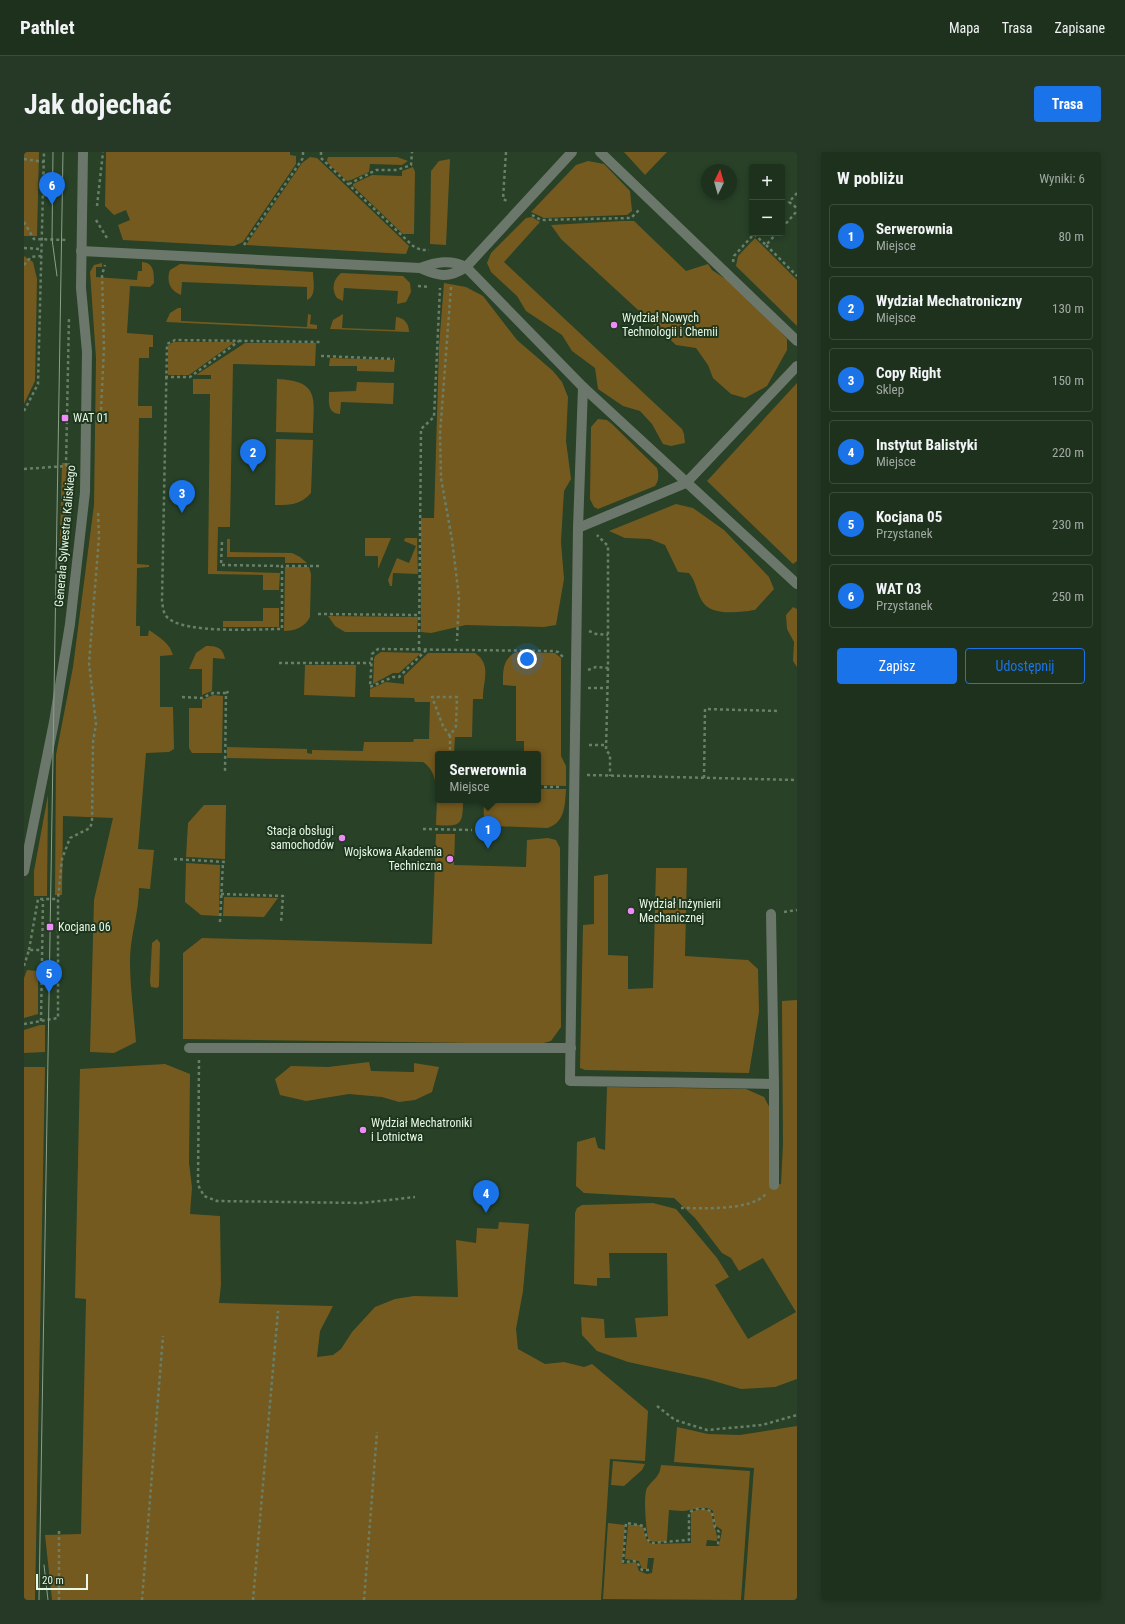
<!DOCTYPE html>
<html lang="pl">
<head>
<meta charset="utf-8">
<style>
  :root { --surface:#1e311d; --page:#263926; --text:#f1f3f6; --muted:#a1a9a4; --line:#3c4c3b; --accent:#1a73e8 }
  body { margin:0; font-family:"Roboto Condensed",sans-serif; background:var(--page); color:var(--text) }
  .controls { position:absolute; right:12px; top:12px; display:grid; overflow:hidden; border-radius:4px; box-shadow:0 2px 6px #0003 }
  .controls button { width:36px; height:36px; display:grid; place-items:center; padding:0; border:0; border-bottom:1px solid var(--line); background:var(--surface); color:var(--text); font:20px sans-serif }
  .compass { position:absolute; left:677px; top:12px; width:36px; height:36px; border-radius:50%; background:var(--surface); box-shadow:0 2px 6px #0003; rotate:5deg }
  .scale { position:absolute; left:12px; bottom:10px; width:52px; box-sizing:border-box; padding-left:4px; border:2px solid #e8f7e6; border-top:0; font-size:11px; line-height:14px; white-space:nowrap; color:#e8f7e6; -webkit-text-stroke:3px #1e361d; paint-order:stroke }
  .you { position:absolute; left:503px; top:507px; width:14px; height:14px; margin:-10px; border:3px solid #fff; border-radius:50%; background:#1a73e8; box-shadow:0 0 0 6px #1a73e833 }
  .badge { display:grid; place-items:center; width:26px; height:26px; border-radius:50%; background:var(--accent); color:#fff; font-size:13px; font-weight:700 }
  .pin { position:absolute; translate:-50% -33px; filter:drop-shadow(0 1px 2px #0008) }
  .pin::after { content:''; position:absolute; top:21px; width:14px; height:12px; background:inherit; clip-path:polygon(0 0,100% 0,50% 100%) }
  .popup { position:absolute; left:411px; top:599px; width:106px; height:52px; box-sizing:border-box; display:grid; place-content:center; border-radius:4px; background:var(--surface); filter:drop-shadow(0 1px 3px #0005); font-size:13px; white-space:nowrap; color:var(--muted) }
  .popup b { font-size:15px; color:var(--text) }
  .popup::after { content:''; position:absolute; left:50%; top:100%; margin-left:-8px; border:8px solid transparent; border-top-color:var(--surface) }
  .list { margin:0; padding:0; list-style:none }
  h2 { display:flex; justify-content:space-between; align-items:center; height:52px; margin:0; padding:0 16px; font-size:17px }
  h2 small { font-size:13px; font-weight:400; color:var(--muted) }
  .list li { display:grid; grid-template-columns:26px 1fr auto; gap:12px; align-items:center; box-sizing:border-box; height:64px; margin:0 8px 8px; padding:0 8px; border:1px solid var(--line); border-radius:4px }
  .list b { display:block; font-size:15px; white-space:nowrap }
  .list p { margin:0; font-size:13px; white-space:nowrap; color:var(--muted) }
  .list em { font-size:13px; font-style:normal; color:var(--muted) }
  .actions { display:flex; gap:8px; padding:12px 16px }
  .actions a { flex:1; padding:9px 0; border:1px solid var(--accent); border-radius:4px; text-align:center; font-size:14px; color:var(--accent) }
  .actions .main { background:var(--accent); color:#fff }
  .map { position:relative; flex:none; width:773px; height:1448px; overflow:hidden; border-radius:4px }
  header { display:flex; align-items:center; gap:24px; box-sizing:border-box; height:56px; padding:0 20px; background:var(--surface); border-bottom:1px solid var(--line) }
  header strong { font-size:19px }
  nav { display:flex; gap:22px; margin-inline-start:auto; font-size:14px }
  .intro { display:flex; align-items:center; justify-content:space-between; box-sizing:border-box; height:96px; padding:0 24px }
  h1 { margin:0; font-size:28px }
  .button { padding:10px 18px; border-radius:4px; background:var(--accent); color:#fff; font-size:14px; font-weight:700 }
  main { display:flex; gap:24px; padding:0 24px }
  aside { flex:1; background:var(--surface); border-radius:4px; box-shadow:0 2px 6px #0003 }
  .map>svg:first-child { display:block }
</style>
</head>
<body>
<header>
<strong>Pathlet</strong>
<nav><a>Mapa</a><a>Trasa</a><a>Zapisane</a></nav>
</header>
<div class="intro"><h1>Jak dojechać</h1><a class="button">Trasa</a></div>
<main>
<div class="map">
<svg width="773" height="1448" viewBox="0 0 773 1448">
  <rect width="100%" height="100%" fill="#284127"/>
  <g fill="#755a1f">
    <path d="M0,0H15L13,84H0Z"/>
    <path d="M82,0H266V3L272,4V12L219,90L210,94L99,88L94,73L106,68L102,58L90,63L81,54Z"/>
    <path d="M600,0H643L621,23Z"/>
    <path d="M286,5L293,6L385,94L382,102L222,93L278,11Z"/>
    <path d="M304,5H373L384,9L378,13L346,12L345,20L327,28L323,29L304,11L303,8Z"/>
    <path d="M426,7L422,93L406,92L407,19L415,9Z"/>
    <path d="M564,9L580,12L606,39L608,59L603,63L520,66L507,60L552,13Z"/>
    <path d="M389,15L391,20L390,82H379L329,34V32L348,23L378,24V19Z"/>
    <path d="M508,65L516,70L480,110L658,277L660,282L661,291L647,294L639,292L628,272L616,259L599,254L574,237L571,216L548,199L538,183L502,159L493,144L467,120L463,111L467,101L502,66Z"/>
    <path d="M598,69H610L662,119L684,112L688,118L703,128L742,164L763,187V198L743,234L721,246L707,242L689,226L684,213L672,196L652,193L537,87L527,73Z"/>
    <path d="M731,86L773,128V174L712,114L714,104Z"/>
    <path d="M0,104L9,110L13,127L11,229L0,252Z"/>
    <path d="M118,110C130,111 130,120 130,131L126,135L106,134L103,181L129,183V195H125V206H115L114,254H128V266H115L113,412L125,413V415L113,416L112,474H116V484H124L125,478C136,486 145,490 149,503L136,504V555H149L150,597L145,600L122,601L114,697L130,698L126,737L115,736C115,761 106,784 106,809C106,836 110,863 112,890L90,901L66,900L70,748L89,666L39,664L38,743H31L32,603L49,515L70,353L72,206L66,120L70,113L78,111V115H72V125L113,128L114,119H118Z"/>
    <path d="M156,112L289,120C289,129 293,144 283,148V135L158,130L157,143C146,139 142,129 146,118Z"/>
    <path d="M317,121L379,124L386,131L387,140L382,150L373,152L374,139L320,136L319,149L313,146C307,137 309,128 317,121Z"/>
    <path d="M420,131L442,135L459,144L493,188L529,219L538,230L544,245L542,289L547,327L540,339L539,355L537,390L540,427L532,473L520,475L442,473L407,481L397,480V366H410L415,194Z"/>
    <path d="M154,156H157V169L283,175L284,162L287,163L286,172L293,173V177L142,170L146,161Z"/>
    <path d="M319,162L318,176L371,178L372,165C381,166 385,172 385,180L306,177L309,168Z"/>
    <path d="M149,190H211L165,223H144V194Z"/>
    <path d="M221,191H292L291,214L209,212L206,375H194L193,419L256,421L255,438H239V423L184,422L186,242H169V227H187V223H172Z"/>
    <path d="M306,206L371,208L370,220L333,219V214H305Z"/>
    <path d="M253,227C296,229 290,246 289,281L252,280Z"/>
    <path d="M333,230L370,231L369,252L317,250L316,262C303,261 305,250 305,240L332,239Z"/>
    <path d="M773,231V409L769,412L683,329Z"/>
    <path d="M574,267L583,268L588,272L633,316C635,323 635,328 631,334L574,357L570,355L566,347L567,275Z"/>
    <path d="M252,287L289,288L287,341C276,353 267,353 251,353Z"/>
    <path d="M38,311H46L50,347L34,453Z"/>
    <path d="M652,352L669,356L700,378L745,425L750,437L731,458C716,460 687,465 678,449C672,440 673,431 665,421L654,420L641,393L626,387L601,386L585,379Z"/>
    <path d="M341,386H367L354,417V404H341Z"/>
    <path d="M381,386H393L394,422L369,421L368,434H366L364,428L373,406L385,411L392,394L380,389Z"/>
    <path d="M203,387H206V400L268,401L276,405L283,411H261V405H203Z"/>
    <path d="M261,415H285L287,422L286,465C281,475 271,479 260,479Z"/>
    <path d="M769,455L773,457V515L769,509L770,490L763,477L762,463Z"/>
    <path d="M239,456H255V475H199V469H239Z"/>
    <path d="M304,464L394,465L393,480H321L311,474Z"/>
    <path d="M182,494C192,494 199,495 201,507L189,506L188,539L178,543V517H165L172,501Z"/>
    <path d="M357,500L397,501L375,521H369L349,532L350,507L351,504Z"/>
    <path d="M493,500L531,501L537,506V604L542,614V634L514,633V602H500V589H492V534L479,533C479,520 478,506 493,500Z"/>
    <path d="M404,501H451C469,513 458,531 459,547H449L448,585H431L430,602H414V648H439C439,673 437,675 412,673C412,654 418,622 399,610L203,606V595L283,597V601L288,602V598L339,599L340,590H389L390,587H405L406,550H391L390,546L346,545V537L362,530L380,532V524Z"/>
    <path d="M281,513H332L331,545L280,543Z"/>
    <path d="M189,543L199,544L198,601H168L165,596V556H178V548Z"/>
    <path d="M514,637H542C541,653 541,671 523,676L469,674C457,670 460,659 460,648H514Z"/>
    <path d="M24,643L23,744H10V719Z"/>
    <path d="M180,653H202L201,707L162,705L164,671Z"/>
    <path d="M412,682H431L430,713L502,715L503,688L524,686L532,688L536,696L537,875L527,889L516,892L159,887V801L178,786L408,792Z"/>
    <path d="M162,711L196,713L195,764L177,763L161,750Z"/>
    <path d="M632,716H663L661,804L724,808L734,817L735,860L725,921L561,918L556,916L559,773L570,772V724L584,722V803L604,804V837L629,836Z"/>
    <path d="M200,745L254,746L240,765L199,764Z"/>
    <path d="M133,787L136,791L135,834L133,836L127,835L126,830L128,791Z"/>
    <path d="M3,818L14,819V862L0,866V826Z"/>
    <path d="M773,848V1227L751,1235L717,1237L683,1227L604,1210L573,1199L558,1183L557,1165L580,1167L581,1186L613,1185L611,1166L644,1164L643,1101H585L586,1126H573V1134L550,1132L551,1061L553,1056L558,1053L629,1051L652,1057L693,1106L705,1125L691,1133L724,1187L772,1160L739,1106L715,1119L707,1106L698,1101L671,1066L650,1046L560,1041L552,1034L553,990L571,985L574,996L581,998L583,935L722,937L740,945L747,958V1033L757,1032L759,992L758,849Z"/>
    <path d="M16,873H21V900L0,901V878Z"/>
    <path d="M345,910L347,919L390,920V911L415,915L408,940L391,948L375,950L358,945L325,942L282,949L256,943L251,927L267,914L304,915Z"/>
    <path d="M141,912L166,922L165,1011L168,1035L166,1062L196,1064L197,1133L195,1151L309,1154L296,1179L293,1205L309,1203L317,1197L328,1180L351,1155L371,1147L390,1144L434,1145L432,1088L452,1091L453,1076L474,1077L475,1070L505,1072L499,1139L492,1177L494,1197L521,1212L540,1210L560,1215L568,1212L624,1259L621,1309L586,1307L577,1448H28L21,1383L57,1382L62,1147L51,1146L56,917Z"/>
    <path d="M0,915H21L11,1448H0Z"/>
    <path d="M773,1274V1448H720L730,1316L650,1310L653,1275L684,1282L716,1283Z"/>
    <path d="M589,1309L621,1312L618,1318L600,1334L587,1333Z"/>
    <path d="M637,1313L726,1319L717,1448L579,1447L584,1371L601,1373L598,1412L612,1410L615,1419L623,1422L628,1421L630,1406H624L623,1417H618L615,1409L601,1407L604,1373H618L623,1389L628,1392L667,1391V1361C672,1356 684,1356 688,1361C688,1372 694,1380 693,1389L683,1388L682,1394H695L698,1378L691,1373L689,1359C683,1353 672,1357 665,1358C659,1360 651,1358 645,1358L643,1388L639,1390L625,1389C622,1381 619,1343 623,1336C629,1327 636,1325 637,1313Z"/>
  </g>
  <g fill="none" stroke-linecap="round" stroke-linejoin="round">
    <g stroke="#697f68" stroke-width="2.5" stroke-dasharray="3 3" stroke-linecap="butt">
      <path d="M297,0V6L389,94L397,98H405"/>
      <path d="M482,0L479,47L485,50"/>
      <path d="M0,7L20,10"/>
      <path d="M325,32L352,18H373L387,13L388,0"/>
      <path d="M773,41L765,50L773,56"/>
      <path d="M73,54L79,0"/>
      <path d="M508,63L517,68L607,66L616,57"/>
      <path d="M72,68L83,86"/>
      <path d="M0,70L10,87L44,88"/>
      <path d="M758,76L773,59"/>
      <path d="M220,93L279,6V0"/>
      <path d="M742,93L773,124"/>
      <path d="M0,96L17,97"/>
      <path d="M709,110L710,104L730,82L742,93L753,81"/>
      <path d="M0,113L7,105L17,104"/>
      <path d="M394,134L406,135"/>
      <path d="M427,135L416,282L417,326L428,388L435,445L433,489"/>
      <path d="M297,204L370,207"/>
      <path d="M141,225H166L215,189"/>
      <path d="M77,258L80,196L78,123L81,113"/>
      <path d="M0,259L14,232L20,0"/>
      <path d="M0,317L42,314L45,165"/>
      <path d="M198,390L197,413L258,414"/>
      <path d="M295,414H258V477C232,477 162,482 144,466C139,462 139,455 138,449L143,192L151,188L298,190"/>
      <path d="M294,462L396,463"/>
      <path d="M565,479L572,482L584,483"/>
      <path d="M395,498L397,277L410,265L416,136"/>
      <path d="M402,498L375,525H369L346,535L348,502L354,497L529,499L534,500L539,505"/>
      <path d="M255,511H347"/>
      <path d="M584,516L582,598L586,603V624"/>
      <path d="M564,518L572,515L584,516V394L573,383"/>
      <path d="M564,536H583"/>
      <path d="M202,541L207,538"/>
      <path d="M158,545L178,546L189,541H202L201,620"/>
      <path d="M426,584L419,574L408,545H433L432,574L426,584V602"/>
      <path d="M565,593H582"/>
      <path d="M563,623L773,628"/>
      <path d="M680,626L681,557L756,559"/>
      <path d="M514,635H537"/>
      <path d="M399,677L448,678"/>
      <path d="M150,707L201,710"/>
      <path d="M197,742L259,744L257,771"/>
      <path d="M760,760L773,758"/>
      <path d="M196,770L199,710"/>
      <path d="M5,798L14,747H34"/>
      <path d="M0,814L5,798H18"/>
      <path d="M17,869L19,748"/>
      <path d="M0,872L34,866V747L38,707L46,686L66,676L68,670L69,590L72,572L65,511L75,385L74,358"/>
      <path d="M175,908L174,1033L180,1044L193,1049L338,1051L391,1045"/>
      <path d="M657,1056C680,1056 726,1059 742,1042"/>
      <path d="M633,1254L651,1268L683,1278L738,1273L773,1263"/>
      <path d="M625,1418H618L612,1409L599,1410L602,1371L620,1374L623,1387L627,1391L665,1388V1361C671,1355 682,1356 688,1360L691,1375L695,1380L694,1393"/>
      <path d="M35,1448V1379"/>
      <path d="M118,1448L139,1184"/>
      <path d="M229,1448L254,1159"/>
      <path d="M340,1448L353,1280"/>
    </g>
    <g stroke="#6b776a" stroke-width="10">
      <path d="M576,0L773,189"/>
      <path d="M57,99L396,116C412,110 426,107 442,115L559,235L773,432"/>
      <path d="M396,116C414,124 424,127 442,115L548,0"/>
      <path d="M559,235L554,376L546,929L750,932L747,762"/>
      <path d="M554,376L662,331L773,214"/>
      <path d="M0,719L30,570L46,472L61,340L63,200L57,136L59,0"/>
      <path d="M165,896H547"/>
      <path d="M750,1033V932"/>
    </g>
    <g stroke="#8b9f89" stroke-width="1">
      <path d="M29,0L28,87L33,124"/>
      <path d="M20,1413L24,1448"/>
      <path d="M15,1448L39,0"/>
    </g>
  </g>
  <g fill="#ed8cf9" stroke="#1e361d" stroke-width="1.5">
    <circle cx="590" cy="173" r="4"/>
    <rect x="37" y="262" width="8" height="8" rx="2"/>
    <circle cx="318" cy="686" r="4"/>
    <circle cx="426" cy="707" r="4"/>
    <circle cx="607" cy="759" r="4"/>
    <rect x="22" y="771" width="8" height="8" rx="2"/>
    <circle cx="339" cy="978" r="4"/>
  </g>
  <g text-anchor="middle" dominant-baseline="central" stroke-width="4" stroke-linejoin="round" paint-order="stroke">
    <g font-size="12" fill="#e8f7e6" stroke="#1e361d" text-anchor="start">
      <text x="598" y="166">Wydział Nowych<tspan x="598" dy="14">Technologii i Chemii</tspan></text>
      <text x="49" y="266">WAT 01</text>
      <text x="310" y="679" text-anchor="end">Stacja obsługi<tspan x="310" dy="14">samochodów</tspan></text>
      <text x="418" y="700" text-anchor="end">Wojskowa Akademia<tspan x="418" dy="14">Techniczna</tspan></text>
      <text x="615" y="752">Wydział Inżynierii<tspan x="615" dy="14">Mechanicznej</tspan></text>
      <text x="34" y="775">Kocjana 06</text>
      <text x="347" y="971">Wydział Mechatroniki<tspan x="347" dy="14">i Lotnictwa</tspan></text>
    </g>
    <g font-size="12" fill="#e8f7e6" stroke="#1e361d">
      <text transform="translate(41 384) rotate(-85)">Generała Sylwestra Kaliskiego</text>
    </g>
  </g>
</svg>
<div class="controls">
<button>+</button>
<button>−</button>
</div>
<svg class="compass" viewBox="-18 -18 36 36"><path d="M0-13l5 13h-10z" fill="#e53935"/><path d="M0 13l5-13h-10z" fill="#a1a9a4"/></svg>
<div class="scale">20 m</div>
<div class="you"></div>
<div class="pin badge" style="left:464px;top:697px">1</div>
<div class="popup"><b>Serwerownia</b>Miejsce</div>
<div class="pin badge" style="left:229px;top:320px">2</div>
<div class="pin badge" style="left:158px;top:361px">3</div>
<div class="pin badge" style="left:462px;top:1061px">4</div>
<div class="pin badge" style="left:25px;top:841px">5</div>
<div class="pin badge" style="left:28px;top:53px">6</div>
</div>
<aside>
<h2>W pobliżu<small>Wyniki: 6</small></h2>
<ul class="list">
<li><span class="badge">1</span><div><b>Serwerownia</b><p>Miejsce</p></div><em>80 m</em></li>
<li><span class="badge">2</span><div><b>Wydział Mechatroniczny</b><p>Miejsce</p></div><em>130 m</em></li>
<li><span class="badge">3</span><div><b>Copy Right</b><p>Sklep</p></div><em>150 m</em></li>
<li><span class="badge">4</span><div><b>Instytut Balistyki</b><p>Miejsce</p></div><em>220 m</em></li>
<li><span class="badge">5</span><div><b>Kocjana 05</b><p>Przystanek</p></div><em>230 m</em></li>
<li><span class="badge">6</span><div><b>WAT 03</b><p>Przystanek</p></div><em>250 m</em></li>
</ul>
<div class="actions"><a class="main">Zapisz</a><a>Udostępnij</a></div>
</aside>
</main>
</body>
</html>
